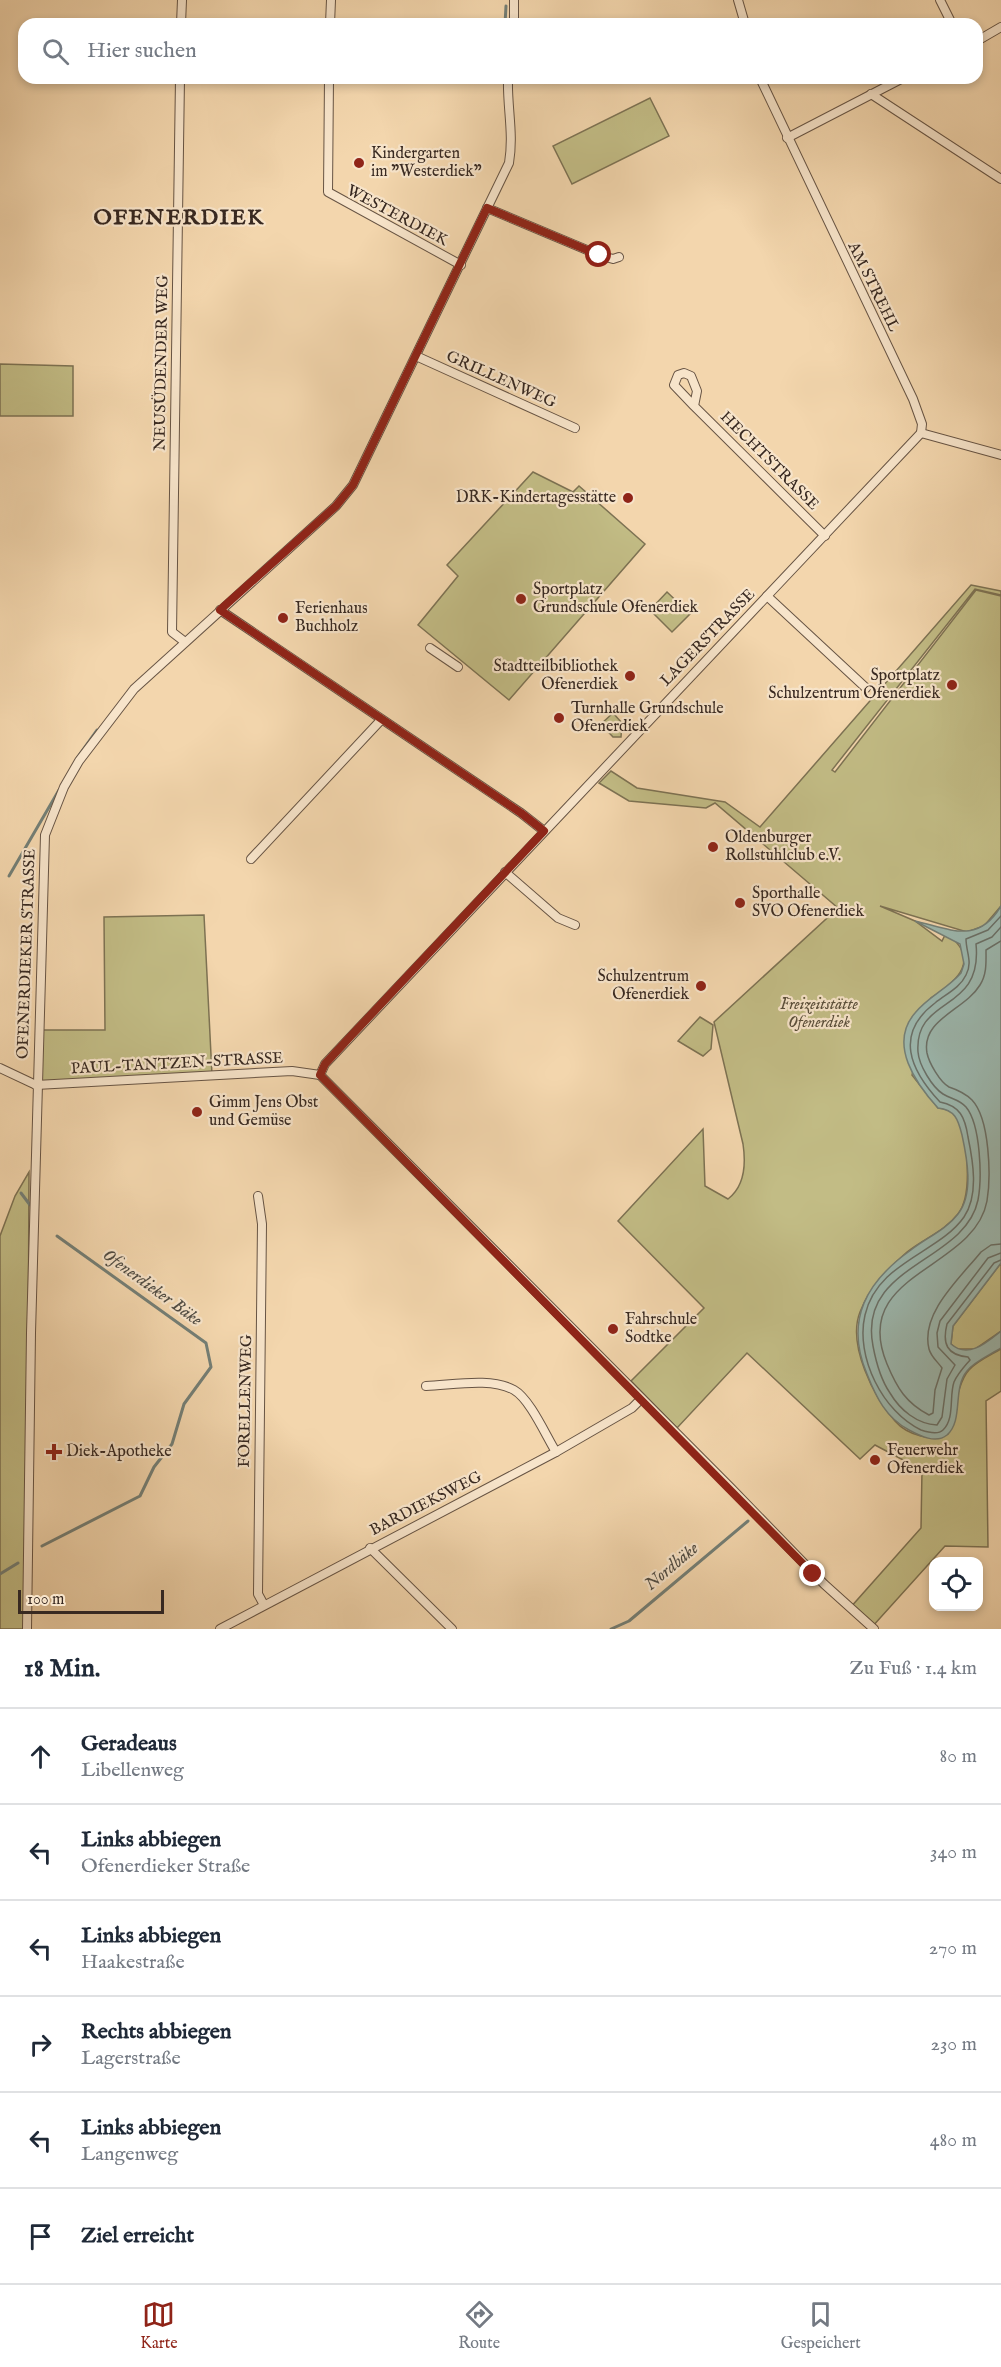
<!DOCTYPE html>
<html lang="de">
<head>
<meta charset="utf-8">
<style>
  :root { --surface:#fff; --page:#f2f2f3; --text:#1f2937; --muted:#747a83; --line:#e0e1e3; --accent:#8f2418 }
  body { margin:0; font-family:"IM FELL English",serif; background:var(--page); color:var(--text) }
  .controls { position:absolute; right:18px; bottom:18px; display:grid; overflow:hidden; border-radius:12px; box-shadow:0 3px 9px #0003 }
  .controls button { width:54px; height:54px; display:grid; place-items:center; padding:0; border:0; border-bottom:2px solid var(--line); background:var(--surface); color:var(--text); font:30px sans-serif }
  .scale { position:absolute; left:18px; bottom:15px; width:146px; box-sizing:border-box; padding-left:6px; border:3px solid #382921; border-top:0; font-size:16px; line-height:21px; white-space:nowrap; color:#382921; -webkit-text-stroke:4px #f7e4ca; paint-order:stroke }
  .stop { position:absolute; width:18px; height:18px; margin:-14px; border:4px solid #8f2418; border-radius:50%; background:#fff }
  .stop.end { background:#8f2418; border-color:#fff; box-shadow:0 2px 6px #0008 }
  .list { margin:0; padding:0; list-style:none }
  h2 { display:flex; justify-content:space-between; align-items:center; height:78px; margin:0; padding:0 24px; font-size:26px }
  h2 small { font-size:20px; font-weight:400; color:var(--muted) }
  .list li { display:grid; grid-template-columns:39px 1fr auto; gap:18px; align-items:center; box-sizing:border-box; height:96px; padding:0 24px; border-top:2px solid var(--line) }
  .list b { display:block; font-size:22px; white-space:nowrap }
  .list p { margin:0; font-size:20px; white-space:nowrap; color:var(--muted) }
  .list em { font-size:20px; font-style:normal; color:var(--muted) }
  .icon { flex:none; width:33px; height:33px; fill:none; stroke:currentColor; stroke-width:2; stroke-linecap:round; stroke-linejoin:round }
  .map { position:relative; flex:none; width:1001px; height:1629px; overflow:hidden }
  .search { position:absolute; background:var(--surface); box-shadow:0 3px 9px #0003; left:18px; right:18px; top:18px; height:66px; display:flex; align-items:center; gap:15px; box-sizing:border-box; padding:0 21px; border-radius:18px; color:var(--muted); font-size:22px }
  .sheet { height:654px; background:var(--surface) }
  nav { display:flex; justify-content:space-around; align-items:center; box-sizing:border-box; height:84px; border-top:2px solid var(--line); background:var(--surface); font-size:16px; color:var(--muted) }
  nav a { display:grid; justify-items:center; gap:3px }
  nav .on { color:var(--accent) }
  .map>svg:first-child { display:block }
</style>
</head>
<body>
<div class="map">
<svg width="1001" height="1629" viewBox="0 0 1001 1629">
  <rect width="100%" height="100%" fill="#f3d6ad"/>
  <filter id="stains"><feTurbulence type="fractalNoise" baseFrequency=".00333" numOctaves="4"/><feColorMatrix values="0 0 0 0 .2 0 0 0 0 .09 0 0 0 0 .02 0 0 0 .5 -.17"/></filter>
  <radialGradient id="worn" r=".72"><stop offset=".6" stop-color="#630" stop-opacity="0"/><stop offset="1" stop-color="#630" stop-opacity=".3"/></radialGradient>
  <g fill="#c2bc85" stroke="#7d7253" stroke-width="1.5">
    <path d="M650,98L669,136L572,184L553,146Z"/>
    <path d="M0,364L73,366V416H0Z"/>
    <path d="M533,472L573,492L579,486L645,544L509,700L418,625L458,576L447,565Z"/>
    <path d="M971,585L1001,591V595L975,589L832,770L835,772L976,590L1001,596V906L984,926L967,932L880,906L915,921L942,941L946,933C981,959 959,980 931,998L912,1075L938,1108C945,1109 953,1110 957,1117C968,1138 973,1195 958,1214C945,1231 923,1239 907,1252C888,1268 869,1288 860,1312C847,1345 874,1397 895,1421C907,1435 932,1442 948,1434C954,1416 957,1383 969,1370C977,1361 991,1355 1001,1349V1391L986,1401L988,1547L945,1546L872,1627L850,1608L921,1528L922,1470L875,1445L860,1459L747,1353L677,1428L631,1381L704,1308L618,1221L703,1129L705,1186L728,1199C745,1186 746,1164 743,1144L714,1022L838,908L715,803L706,808L629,801L599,783L611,771L637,788L725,802L760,827Z"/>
    <path d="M667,592L690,614L672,632L650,610Z"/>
    <path d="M613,713L622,723L621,737H613L601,724Z"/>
    <path d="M204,915L212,1075L36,1085L38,1030H105L104,917Z"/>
    <path d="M700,1017L713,1025L711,1049L703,1056L678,1041Z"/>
    <path d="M29,1172L27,1629H0V1236L15,1196Z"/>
    <path d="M1001,1263V1331L975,1349H957L951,1344L953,1326Z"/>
  </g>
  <path fill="#9cb8af" stroke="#747f76" stroke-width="1.5" d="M1001,906V1263L953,1326L951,1344C968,1359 986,1343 1001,1331V1348C990,1355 975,1361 967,1371C952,1389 964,1420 947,1435C936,1444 920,1436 909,1430C886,1418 876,1397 867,1374C844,1320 867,1281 911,1250C926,1238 946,1230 958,1214C974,1194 967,1158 962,1135C958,1119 955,1110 938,1108C916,1084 888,1044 915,1013C928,997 947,989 961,973L964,964L960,944L915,921C950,929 978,945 1001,906Z"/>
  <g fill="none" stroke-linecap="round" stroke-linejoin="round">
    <g stroke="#6a7068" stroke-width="1.5">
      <path d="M1001,916L988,930L966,939C966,952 973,962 966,975C960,988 946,994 935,1003C894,1034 910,1070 940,1102C960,1106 965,1117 968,1137C973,1161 979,1195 964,1217C939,1253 877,1262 865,1315C855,1357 883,1412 921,1430C927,1432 938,1435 943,1430C955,1419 949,1396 954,1382C958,1373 964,1367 970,1360L968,1357C947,1355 942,1344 947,1324L994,1263L1001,1260"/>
      <path d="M1001,927L992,937L976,944C983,1014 914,995 918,1052C919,1065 932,1087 943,1094C951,1099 959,1099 966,1107C981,1125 982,1179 978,1200C965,1263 857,1264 873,1346C876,1362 881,1380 890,1393C900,1410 917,1424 937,1425L942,1417L947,1379L955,1365L938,1347L937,1333L940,1321L988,1258L1001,1253"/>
      <path d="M1001,941L986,950C986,962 987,974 980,985C965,1010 921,1019 927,1053C929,1063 940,1082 949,1087C958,1090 965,1093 972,1100C990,1119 991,1177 987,1201C974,1271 849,1272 887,1364C897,1388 906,1403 929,1415L933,1413L935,1390L942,1368C938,1362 931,1357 929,1349C920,1313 961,1277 981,1252L991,1245L1001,1244"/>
    </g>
    <g stroke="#747f76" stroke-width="3">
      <path d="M505,24L506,6"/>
      <path d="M497,80L498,78"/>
      <path d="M77,758L97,730"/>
      <path d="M9,876L59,790"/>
      <path d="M21,1193L30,1205"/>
      <path d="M42,1546L140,1496L154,1467L172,1444L184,1404L211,1367L206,1343L57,1236"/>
      <path d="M0,1574L18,1563"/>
      <path d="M611,1629L629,1621L748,1521"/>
    </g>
    <defs>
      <g id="minor">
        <path d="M738,0L745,24"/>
        <path d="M940,0L952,24"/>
        <path d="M181,24L182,0"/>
        <path d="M330,24L331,0"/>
        <path d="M514,24V0"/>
        <path d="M977,41L1001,27"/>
        <path d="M180,78L172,632L185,642"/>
        <path d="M329,78L328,192L461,265"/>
        <path d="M760,78L913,399L922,424L921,433"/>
        <path d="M871,94L1001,179"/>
        <path d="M787,138L903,78"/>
        <path d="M487,208L599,255L613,259L619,257"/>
        <path d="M416,356L575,428"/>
        <path d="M694,406L674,385L678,375L684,373L691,376L697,391L694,406L825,536"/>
        <path d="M921,433L1001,455"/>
        <path d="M767,596L866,688"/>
        <path d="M220,610L521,813L544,831"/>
        <path d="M430,648L458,667"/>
        <path d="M251,859L381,720"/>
        <path d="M505,872L558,918L575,925"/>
        <path d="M0,1068L36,1085"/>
        <path d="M320,1075L325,1064L921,433"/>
        <path d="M320,1075L731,1488L824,1584L874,1629"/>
        <path d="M36,1085L292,1071L320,1075"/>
        <path d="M258,1196L262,1224L258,1594L264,1605"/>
        <path d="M426,1386C453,1385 491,1377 514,1390C530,1399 546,1436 556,1452"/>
        <path d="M370,1548L452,1629"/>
        <path d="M27,1629L31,1333L45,835L64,787L79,761L134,689L336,506L353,485L509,163C514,134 507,107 508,78"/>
        <path d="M220,1629L556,1452L632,1408L641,1399"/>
      </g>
    </defs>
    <use href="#minor" stroke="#675444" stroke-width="10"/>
    <use href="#minor" stroke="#f7e4ca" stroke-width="8"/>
  </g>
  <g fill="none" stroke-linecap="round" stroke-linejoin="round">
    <path stroke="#8f2418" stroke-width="8" d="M599,255L487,208L353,485L336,506L220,610L521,813L544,831L349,1038L325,1064L320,1075L813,1574"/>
  </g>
  <g fill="#8f2418" stroke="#f7e4ca" stroke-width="2">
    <circle cx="359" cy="163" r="6"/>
    <circle cx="628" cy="498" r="6"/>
    <circle cx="521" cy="599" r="6"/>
    <circle cx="283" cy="618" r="6"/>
    <circle cx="630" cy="676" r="6"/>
    <circle cx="952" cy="685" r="6"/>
    <circle cx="559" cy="718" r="6"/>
    <circle cx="713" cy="847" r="6"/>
    <circle cx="740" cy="903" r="6"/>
    <circle cx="701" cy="986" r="6"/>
    <circle cx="197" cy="1112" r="6"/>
    <circle cx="613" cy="1329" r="6"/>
    <path d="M51 1443h6v6h6v6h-6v6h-6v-6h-6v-6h6z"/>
    <circle cx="875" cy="1460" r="6"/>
  </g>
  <g text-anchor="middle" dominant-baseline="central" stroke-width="4.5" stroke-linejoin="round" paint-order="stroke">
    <g font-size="16" fill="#382921" stroke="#f7e4ca" text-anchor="start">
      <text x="371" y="154">Kindergarten<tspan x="371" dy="18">im "Westerdiek"</tspan></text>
      <text x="616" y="498" text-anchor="end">DRK-Kindertagesstätte</text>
      <text x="533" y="590">Sportplatz<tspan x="533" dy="18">Grundschule Ofenerdiek</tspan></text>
      <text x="295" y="609">Ferienhaus<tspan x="295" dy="18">Buchholz</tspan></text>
      <text x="618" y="667" text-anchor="end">Stadtteilbibliothek<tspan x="618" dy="18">Ofenerdiek</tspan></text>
      <text x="940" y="676" text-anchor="end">Sportplatz<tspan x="940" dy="18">Schulzentrum Ofenerdiek</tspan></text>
      <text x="571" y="709">Turnhalle Grundschule<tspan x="571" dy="18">Ofenerdiek</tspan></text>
      <text x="725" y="838">Oldenburger<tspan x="725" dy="18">Rollstuhlclub e.V.</tspan></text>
      <text x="752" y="894">Sporthalle<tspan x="752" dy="18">SVO Ofenerdiek</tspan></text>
      <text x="689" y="977" text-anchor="end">Schulzentrum<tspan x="689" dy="18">Ofenerdiek</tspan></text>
      <text x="209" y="1103">Gimm Jens Obst<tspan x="209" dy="18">und Gemüse</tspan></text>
      <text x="625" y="1320">Fahrschule<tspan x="625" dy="18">Sodtke</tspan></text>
      <text x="887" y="1451">Feuerwehr<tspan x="887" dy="18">Ofenerdiek</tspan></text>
      <text x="66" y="1452">Diek-Apotheke</text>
    </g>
    <g font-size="16" fill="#382921" stroke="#f7e4ca">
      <text transform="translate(397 216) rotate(28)">WESTERDIEK</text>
      <text transform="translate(873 287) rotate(64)">AM STREHL</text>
      <text transform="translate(162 363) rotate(-89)">NEUSÜDENDER WEG</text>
      <text transform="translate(501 380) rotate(24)">GRILLENWEG</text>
      <text transform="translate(769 461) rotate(45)">HECHTSTRASSE</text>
      <text transform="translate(708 638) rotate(-46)">LAGERSTRASSE</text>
      <text transform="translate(27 954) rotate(-88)">OFENERDIEKER STRASSE</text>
      <text transform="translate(177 1064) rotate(-3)">PAUL-TANTZEN-STRASSE</text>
      <text transform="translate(246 1401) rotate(-89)">FORELLENWEG</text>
      <text transform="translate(426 1504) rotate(-27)">BARDIEKSWEG</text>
    </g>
    <g font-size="16" font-style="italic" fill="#5a4e3a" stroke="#f7e4ca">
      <text x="819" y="1005">Freizeitstätte<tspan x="819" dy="18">Ofenerdiek</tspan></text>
    </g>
    <g font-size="18" font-style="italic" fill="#514d44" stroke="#f7e4ca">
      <text transform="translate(152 1288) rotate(36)">Ofenerdieker Bäke</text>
      <text transform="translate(672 1567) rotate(-40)">Nordbäke</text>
    </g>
    <g font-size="22" font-weight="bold" letter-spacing="1.5" fill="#382921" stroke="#f7e4ca">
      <text x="179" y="218">OFENERDIEK</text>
    </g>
  </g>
  <rect width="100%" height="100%" filter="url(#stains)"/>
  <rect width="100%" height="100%" fill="url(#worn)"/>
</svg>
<div class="controls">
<button><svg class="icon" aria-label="locate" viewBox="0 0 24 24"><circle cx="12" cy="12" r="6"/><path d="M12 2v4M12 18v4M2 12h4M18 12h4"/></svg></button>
</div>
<div class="scale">100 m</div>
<div class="stop" style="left:599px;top:255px"></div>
<div class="stop end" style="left:813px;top:1574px"></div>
<div class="search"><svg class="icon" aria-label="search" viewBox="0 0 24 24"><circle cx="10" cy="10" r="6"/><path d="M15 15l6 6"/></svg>Hier suchen</div>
</div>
<section class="sheet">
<h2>18 Min.<small>Zu Fuß · 1.4 km</small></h2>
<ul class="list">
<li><svg class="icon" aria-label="ahead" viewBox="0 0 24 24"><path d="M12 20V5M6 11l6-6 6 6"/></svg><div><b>Geradeaus</b><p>Libellenweg</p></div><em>80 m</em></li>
<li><svg class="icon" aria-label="left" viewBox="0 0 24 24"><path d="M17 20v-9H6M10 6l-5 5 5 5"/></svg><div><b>Links abbiegen</b><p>Ofenerdieker Straße</p></div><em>340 m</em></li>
<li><svg class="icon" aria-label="left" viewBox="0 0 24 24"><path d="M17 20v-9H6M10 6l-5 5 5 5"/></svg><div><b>Links abbiegen</b><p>Haakestraße</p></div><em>270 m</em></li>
<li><svg class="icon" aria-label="right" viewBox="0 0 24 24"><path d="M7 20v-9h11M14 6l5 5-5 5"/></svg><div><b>Rechts abbiegen</b><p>Lagerstraße</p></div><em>230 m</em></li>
<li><svg class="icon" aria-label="left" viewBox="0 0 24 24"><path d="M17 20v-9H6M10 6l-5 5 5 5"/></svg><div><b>Links abbiegen</b><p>Langenweg</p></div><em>480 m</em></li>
<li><svg class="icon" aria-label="arrive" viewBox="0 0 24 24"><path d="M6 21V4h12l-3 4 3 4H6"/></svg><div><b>Ziel erreicht</b></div></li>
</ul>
</section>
<nav>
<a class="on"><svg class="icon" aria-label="map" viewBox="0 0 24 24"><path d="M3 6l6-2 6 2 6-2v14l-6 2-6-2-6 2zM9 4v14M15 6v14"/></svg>Karte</a>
<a><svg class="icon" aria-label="directions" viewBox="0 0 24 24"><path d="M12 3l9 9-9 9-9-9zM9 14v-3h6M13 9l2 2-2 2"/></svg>Route</a>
<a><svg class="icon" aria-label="saved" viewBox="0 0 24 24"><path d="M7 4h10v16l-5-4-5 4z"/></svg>Gespeichert</a>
</nav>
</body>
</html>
